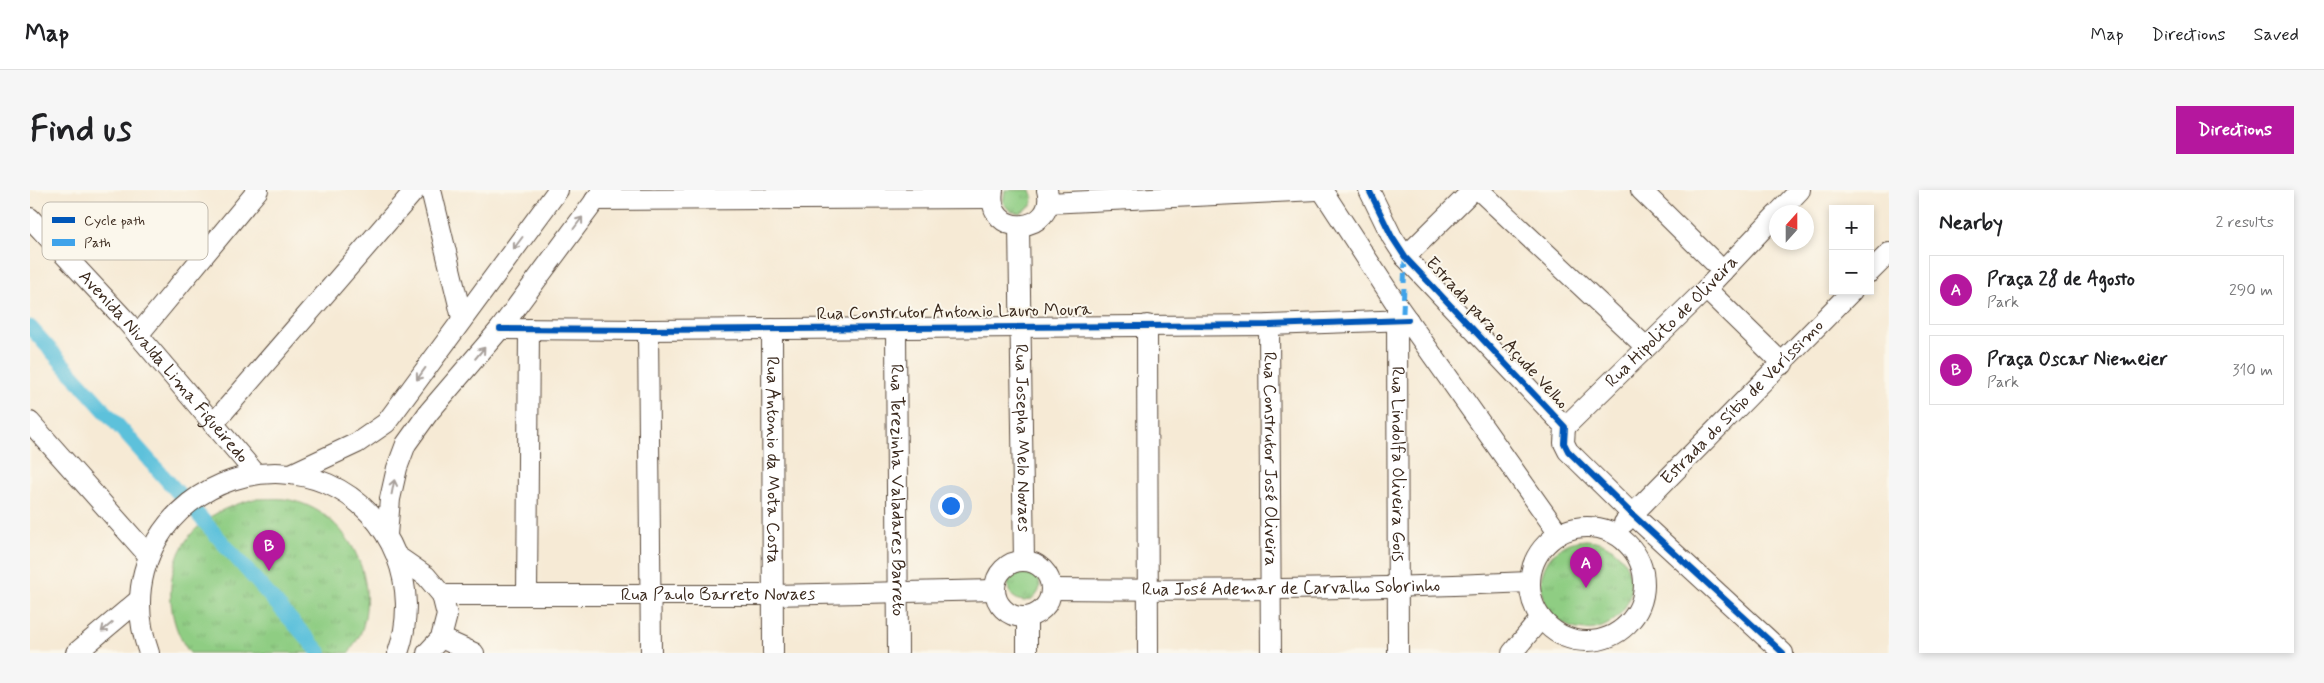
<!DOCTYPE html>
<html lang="en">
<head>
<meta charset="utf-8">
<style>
  :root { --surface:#fff; --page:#f6f6f6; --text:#202124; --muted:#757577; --line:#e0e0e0; --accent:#b5179e }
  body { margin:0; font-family:Mynerve,sans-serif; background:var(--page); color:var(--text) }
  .controls { position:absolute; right:15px; top:15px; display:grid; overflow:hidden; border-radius:0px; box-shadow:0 2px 8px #0003 }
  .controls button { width:45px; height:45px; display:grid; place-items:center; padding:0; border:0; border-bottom:1px solid var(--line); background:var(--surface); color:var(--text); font:25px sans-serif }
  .compass { position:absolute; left:1739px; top:15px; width:45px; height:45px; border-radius:50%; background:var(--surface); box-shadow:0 2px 8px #0003; rotate:21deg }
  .you { position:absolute; left:920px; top:315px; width:18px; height:18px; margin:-12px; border:4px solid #fff; border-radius:50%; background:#1a73e8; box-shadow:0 0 0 8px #1a73e833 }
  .badge { display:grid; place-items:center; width:32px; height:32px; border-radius:50%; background:var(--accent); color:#fff; font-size:16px; font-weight:700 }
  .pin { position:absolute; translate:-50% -41px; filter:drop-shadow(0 1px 2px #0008) }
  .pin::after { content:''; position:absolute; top:26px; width:18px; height:15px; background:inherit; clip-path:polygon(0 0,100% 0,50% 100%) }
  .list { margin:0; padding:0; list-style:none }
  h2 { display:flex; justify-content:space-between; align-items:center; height:65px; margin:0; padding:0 20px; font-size:21px }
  h2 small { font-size:16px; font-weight:400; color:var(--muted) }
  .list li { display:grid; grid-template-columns:32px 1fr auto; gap:15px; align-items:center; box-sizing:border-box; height:70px; margin:0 10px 10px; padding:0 10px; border:1px solid var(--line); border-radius:0px }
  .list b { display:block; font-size:19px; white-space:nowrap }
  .list p { margin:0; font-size:16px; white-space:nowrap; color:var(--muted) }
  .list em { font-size:16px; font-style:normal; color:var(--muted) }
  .map { position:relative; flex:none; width:1859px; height:463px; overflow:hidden; border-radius:0px }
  header { display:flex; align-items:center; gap:30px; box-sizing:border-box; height:70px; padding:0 25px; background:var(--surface); border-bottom:1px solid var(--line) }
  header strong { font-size:24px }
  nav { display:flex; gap:28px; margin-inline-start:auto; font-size:18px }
  .intro { display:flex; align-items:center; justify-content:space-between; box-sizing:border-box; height:120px; padding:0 30px }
  h1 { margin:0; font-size:35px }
  .button { padding:12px 22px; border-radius:0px; background:var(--accent); color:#fff; font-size:18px; font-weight:700 }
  main { display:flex; gap:30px; padding:0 30px }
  aside { flex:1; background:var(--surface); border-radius:0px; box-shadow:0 2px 8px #0003 }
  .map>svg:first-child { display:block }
</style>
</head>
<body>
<header>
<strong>Map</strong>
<nav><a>Map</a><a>Directions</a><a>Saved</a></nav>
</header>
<div class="intro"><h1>Find us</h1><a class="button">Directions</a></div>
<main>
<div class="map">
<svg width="1859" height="463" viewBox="0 0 1859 463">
  <defs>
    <pattern id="park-tufts" width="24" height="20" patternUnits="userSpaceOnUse" patternTransform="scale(1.25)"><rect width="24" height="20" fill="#8fcd83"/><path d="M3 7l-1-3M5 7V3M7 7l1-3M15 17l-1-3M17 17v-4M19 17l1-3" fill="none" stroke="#7cb071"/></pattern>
  </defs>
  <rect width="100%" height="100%" fill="#fbf7ec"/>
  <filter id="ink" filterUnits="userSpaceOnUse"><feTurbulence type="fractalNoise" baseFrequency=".02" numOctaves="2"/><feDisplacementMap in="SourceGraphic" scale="10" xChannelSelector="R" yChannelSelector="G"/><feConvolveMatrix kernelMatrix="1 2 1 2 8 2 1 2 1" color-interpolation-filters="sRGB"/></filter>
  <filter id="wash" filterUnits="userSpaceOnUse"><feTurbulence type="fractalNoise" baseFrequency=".0096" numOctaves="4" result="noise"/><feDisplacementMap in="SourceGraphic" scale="20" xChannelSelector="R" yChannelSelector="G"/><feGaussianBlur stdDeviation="1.12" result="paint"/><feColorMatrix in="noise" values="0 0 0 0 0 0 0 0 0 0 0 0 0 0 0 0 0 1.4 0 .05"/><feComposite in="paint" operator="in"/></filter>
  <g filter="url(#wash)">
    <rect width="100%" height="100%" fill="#f6ead5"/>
    <g fill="url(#park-tufts)" stroke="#657c50">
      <path d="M975,0H1001L1003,6L1002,15L990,23L980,21L973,13Z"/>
      <path d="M224,309C234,309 245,308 254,309C313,317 348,381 333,436C331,445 324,455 319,463H160C132,427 134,367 169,336C185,321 203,315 224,309Z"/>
      <circle cx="1556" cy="395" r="45"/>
      <circle cx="994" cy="395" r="16"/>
    </g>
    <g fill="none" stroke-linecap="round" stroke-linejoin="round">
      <g stroke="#5dc1db" stroke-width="15">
        <path d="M0,137L151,306"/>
        <path d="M164,320L290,463"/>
      </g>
    </g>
  </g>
  <g filter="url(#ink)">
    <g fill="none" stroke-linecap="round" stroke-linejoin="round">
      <defs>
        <g id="minor">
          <path d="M401,0L432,128"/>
          <path d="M963,0C955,51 1029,43 1017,0"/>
          <path d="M1292,0L1367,115L1529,344"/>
          <path d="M1339,0L1362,47L1375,67L1535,237L1534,253L1538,261L1602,324L1753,463"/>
          <path d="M1449,0L1616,157"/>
          <path d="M1611,0L1693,81"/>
          <path d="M565,10L962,8"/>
          <path d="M1018,13L1287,0"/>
          <path d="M1749,22L1770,0"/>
          <path id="s1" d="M0,28L97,132L226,284"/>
          <path id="s2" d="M989,36L994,371"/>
          <path d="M1375,67L1443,0"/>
          <path d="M1840,82L1859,63"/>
          <path d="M1676,99L1753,174"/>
          <path id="s3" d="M1367,119L1368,463"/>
          <path d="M1117,135L1118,463"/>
          <path id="s4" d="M1239,135L1241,463"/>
          <path id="s5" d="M866,138L868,463"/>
          <path d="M470,139L618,140L1239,135L1378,130"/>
          <path id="s6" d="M742,139L743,463"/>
          <path d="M618,140L621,463"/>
          <path d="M108,145L228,0"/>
          <path d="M0,232L119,366"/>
          <path d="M183,234L385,0"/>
          <path id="s7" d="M1535,237L1676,99L1746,25"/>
          <path d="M261,284L327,253L356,233L528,0"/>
          <path id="s8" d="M1594,333L1822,101"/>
          <circle cx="1557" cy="394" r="57"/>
          <path d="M357,345L360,309L367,278L376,254L399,222L470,139L573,0"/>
          <path d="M367,366L396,386L412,405L417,425L411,448L397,463"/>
          <circle cx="993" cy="399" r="28"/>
          <path id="s9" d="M1022,399C1181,401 1340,399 1500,392"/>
          <path id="s10" d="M412,405H743L965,400"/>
          <path d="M497,405L499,139"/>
          <path d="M411,448L444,463"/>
          <path d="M46,463L109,410"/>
          <path d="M119,463C105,424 107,386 127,350C161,292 236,267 298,294C363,323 391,398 368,463"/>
          <path d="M997,463V427"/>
          <path d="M1482,463L1511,428"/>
        </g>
      </defs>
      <use href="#minor" stroke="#574739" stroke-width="22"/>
      <use href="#minor" stroke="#fff" stroke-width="20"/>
      <path stroke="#3fa3ea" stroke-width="5" stroke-dasharray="10 5" stroke-linecap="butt" d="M1373,123L1375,67"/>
      <defs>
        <g id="cycleway">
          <path d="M1339,0L1362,47L1375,67L1535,237L1534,253L1538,261L1602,324L1753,463"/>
          <path d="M470,139L618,140L1239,135L1378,130"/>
        </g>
      </defs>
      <use href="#cycleway" stroke="#fbf7ec" stroke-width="9"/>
      <use href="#cycleway" stroke="#0057b8" stroke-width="6"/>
    </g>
    <defs><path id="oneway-shaft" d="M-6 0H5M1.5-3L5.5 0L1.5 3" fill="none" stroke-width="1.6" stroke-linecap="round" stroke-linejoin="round" transform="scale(1.25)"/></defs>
    <g stroke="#a79f9a">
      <use href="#oneway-shaft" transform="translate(548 33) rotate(-53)"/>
      <use href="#oneway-shaft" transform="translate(488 53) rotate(127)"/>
      <use href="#oneway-shaft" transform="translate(450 163) rotate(-50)"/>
      <use href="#oneway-shaft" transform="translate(391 184) rotate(126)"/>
      <use href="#oneway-shaft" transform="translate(363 297) rotate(-79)"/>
      <use href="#oneway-shaft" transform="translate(77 437) rotate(140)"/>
    </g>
  </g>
  <g text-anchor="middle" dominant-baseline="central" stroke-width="4" stroke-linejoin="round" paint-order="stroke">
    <g font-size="18" fill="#3b2a1e" stroke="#fbf7ec">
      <text transform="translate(924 122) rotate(-1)">Rua Construtor Antonio Lauro Moura</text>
      <text stroke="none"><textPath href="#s7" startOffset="150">Rua Hipolito de Oliveira</textPath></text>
      <text transform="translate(1467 143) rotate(47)">Estrada para o Açude Velho</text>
      <text stroke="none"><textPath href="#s1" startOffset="200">Avenida Nivalda Lima Figueiredo</textPath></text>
      <text stroke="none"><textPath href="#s8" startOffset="169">Estrada do Sítio de Veríssimo</textPath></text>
      <text stroke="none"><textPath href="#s2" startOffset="212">Rua Josepha Melo Novaes</textPath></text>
      <text stroke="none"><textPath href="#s4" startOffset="134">Rua Construtor José Oliveira</textPath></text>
      <text stroke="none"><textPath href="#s6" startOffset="131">Rua Antonio da Mota Costa</textPath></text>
      <text stroke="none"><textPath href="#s3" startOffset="155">Rua Lindolfa Oliveira Gois</textPath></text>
      <text stroke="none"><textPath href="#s5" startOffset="162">Rua Terezinha Valadares Barreto</textPath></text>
      <text stroke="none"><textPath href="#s9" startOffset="239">Rua José Ademar de Carvalho Sobrinho</textPath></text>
      <text stroke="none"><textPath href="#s10" startOffset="276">Rua Paulo Barreto Novaes</textPath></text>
    </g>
  </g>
  <rect x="12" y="12" width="166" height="58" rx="8" fill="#fbf7ec" stroke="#c1baae" stroke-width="1"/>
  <rect x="22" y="27" width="23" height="6" fill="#0057b8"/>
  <rect x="22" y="49" width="23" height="7" fill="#3fa3ea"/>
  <g font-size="14" fill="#3b2a1e">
    <text x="54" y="35">Cycle path</text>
    <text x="54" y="57">Path</text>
  </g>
</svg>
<div class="controls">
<button>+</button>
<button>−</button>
</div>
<svg class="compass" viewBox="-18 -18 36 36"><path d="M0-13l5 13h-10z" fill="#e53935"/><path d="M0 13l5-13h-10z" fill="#757577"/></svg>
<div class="you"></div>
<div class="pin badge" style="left:1556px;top:398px">A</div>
<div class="pin badge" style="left:239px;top:381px">B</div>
</div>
<aside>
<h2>Nearby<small>2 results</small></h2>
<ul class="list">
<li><span class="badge">A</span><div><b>Praça 28 de Agosto</b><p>Park</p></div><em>290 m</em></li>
<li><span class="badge">B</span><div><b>Praça Oscar Niemeier</b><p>Park</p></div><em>310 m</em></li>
</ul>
</aside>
</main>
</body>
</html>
